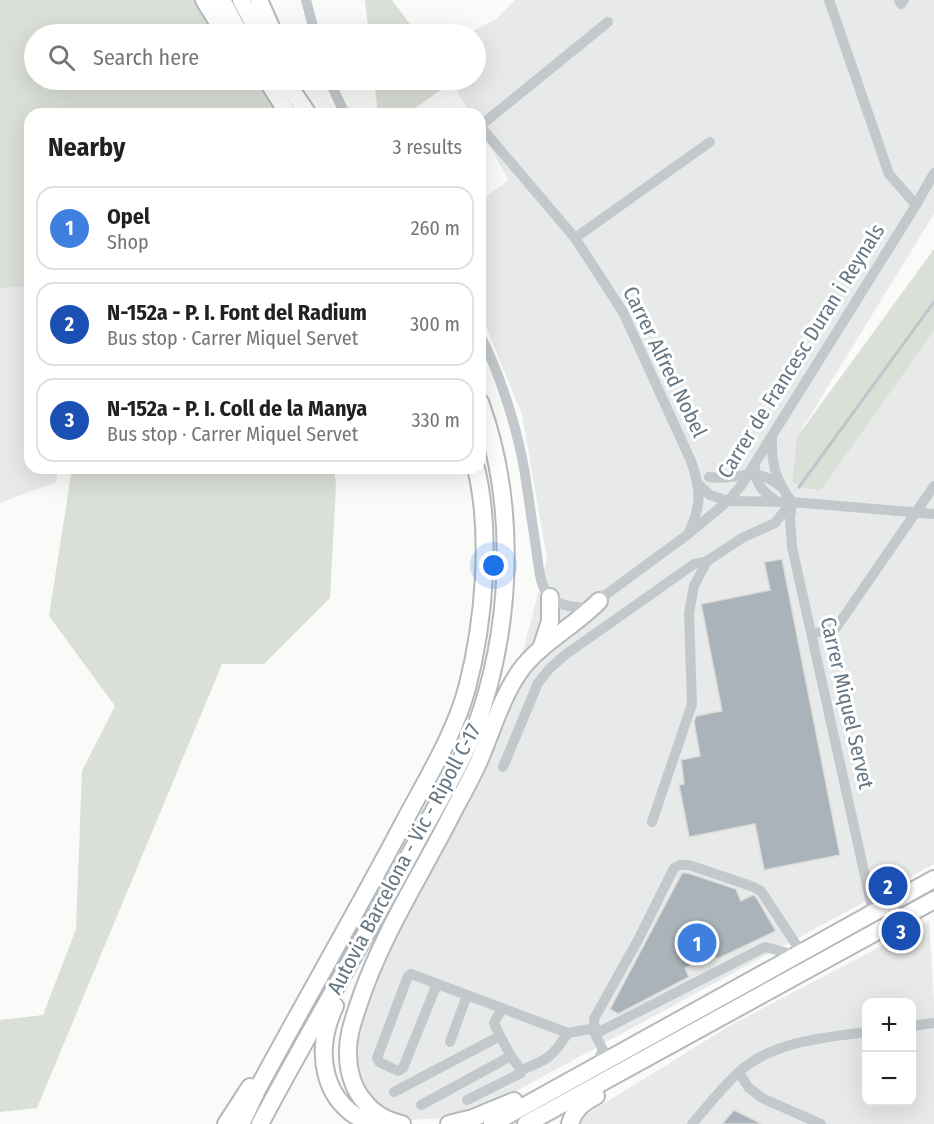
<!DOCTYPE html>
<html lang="en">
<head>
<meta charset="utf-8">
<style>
  :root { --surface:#fff; --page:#f6f6f6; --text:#202124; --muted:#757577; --line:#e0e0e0; --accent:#e4572e }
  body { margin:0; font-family:"Fira Sans Condensed",sans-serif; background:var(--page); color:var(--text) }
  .controls { position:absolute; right:18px; bottom:18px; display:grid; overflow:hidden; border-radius:12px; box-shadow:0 6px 24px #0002 }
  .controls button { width:54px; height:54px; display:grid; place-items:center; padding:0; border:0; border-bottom:2px solid var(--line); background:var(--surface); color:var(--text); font:30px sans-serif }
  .you { position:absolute; left:494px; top:566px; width:21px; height:21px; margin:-15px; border:4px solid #fff; border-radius:50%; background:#1a73e8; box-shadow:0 0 0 9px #1a73e833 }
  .badge { display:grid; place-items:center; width:39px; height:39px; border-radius:50%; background:var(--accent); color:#fff; font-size:20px; font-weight:700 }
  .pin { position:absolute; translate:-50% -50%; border:3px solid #fff; box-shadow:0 2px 6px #0006 }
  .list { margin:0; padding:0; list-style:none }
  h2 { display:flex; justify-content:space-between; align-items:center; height:78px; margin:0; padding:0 24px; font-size:26px }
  h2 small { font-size:20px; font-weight:400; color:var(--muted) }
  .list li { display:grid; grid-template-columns:39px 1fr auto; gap:18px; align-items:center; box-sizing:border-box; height:84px; margin:0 12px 12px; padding:0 12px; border:2px solid var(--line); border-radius:18px }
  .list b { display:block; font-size:22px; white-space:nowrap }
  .list p { margin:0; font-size:20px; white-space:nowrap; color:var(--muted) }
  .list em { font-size:20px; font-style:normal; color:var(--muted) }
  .icon { flex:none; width:33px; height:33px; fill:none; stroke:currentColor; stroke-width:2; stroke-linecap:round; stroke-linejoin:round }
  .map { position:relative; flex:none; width:934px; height:1124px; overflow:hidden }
  .search { position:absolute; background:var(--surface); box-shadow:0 6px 24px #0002; left:24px; top:24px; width:462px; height:66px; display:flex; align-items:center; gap:15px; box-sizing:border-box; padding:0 21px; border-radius:33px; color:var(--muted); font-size:22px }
  .panel { position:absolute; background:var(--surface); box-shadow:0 6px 24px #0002; left:24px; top:108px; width:462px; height:366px; border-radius:18px }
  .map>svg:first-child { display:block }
</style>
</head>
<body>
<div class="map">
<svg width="934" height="1124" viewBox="0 0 934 1124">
  <rect width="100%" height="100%" fill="#fafaf8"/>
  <g fill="#e8e9e9" fill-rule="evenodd">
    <path d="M515,0H934V214L797,437L792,481L799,487L810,491L821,490L934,331V864L494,1103L448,1118L409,1120L388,1115L365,1096L354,1059L370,990L513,689L547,559L522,414L480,312V201L509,180L480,130V114H470L452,82V80H476V34H468L496,19Z"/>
    <path d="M30,275V468H58L56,482L0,503V277Z"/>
    <path d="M929,921L934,1003V1124H571L731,1025ZM866,1002H912V1102H866Z"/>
  </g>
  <g fill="#dadfd7">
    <path d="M0,0H216L232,34H34V80H256L277,114H30V286L0,288Z"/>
    <path d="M365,0H392L417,34H369Z"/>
    <path d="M374,80H450L452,82L407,114H378Z"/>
    <path d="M934,249V331L821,490C809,491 801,489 792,481L797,437Z"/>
    <path d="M72,468H334L336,485L330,598L264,664H222L37,1108L0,1112V1020L43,1015L76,929L82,771L115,706L49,616Z"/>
  </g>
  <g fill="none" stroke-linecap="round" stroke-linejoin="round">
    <path stroke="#bbc7cb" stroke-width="3" d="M799,487L934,302"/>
  </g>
  <g fill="#aab3b9" stroke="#dcdcda" stroke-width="1.5">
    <path d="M782,559L840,855L764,870L755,824L689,837L679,785L684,784L681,760L700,756L694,722L696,716L722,711L701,604L770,590L764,562Z"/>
    <path d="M682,873H688L736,889L741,901L753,895L756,897L776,931L717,959L713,954L685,968L689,977L618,1014L610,1009Z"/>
    <path d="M734,1110L762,1124H722Z"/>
  </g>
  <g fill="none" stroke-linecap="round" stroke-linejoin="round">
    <defs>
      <g id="highway">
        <path d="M204,0L225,34"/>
        <path d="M222,0L240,34"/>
        <path d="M241,0L259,34"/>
        <path d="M259,0L274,34"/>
        <path d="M267,80L288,114"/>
        <path d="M285,80L308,114"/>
        <path d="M541,649L550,621V597"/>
        <path d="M335,1006C314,1051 321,1103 371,1124"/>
        <path d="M226,1124L250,1087"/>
        <path d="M241,1124L257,1090C305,1001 356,913 403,824C426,780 454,736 467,688C484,623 492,534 476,468"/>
        <path d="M260,1124C310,1029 366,937 416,843C440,799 467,756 482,709C513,611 515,498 480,402"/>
        <path d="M402,1124C387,1121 373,1113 364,1101C353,1089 348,1070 348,1055C347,1038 353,1021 358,1006C381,935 423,872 456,806C464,791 472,777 479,761C492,731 501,698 520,671C540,643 575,626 599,601"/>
        <path d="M449,1124L473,1118L514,1101"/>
        <path d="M492,1124L934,879"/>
        <path d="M526,1124L934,900"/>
        <path d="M570,1124C574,1109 583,1103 596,1096"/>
      </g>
    </defs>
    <use href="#highway" stroke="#b4b9bd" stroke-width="20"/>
    <g stroke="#c3c8cc" stroke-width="10">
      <path d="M306,0L315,34"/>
      <path d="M829,0L889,174L916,205"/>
      <path d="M899,0L901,4L904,0"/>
      <path d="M329,80L345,114"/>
      <path d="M480,126L608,22"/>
      <path d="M480,126L575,238"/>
      <path d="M480,335C500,373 518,431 525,474C529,501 533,528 537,555C539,567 539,580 545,590C553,605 574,609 589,607L687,535L728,501L740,487L916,205L934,173"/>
      <path d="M772,438C771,464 776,481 792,502"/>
      <path d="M755,468C755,484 765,495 779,502"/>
      <path d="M709,477C740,482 752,463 781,487"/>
      <path d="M699,485L710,495L728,501L792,502L934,514"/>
      <path d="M792,502L790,520L792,547L873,912"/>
      <path d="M689,532C702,504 701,490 691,461L623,312L575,238L710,142"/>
      <path d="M812,634L836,628L934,486"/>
      <path d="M503,767L538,683L550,668L565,655L694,564L707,561"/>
      <path d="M652,822L692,704L689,613L694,586L707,561L742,538L775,523L790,504"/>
      <path d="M437,984L403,1068L398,1071L379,1062L377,1058L408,976L411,974L568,1033L595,1028"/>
      <path d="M912,1026L934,1023"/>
      <path d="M595,1033L594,1019L638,940L674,868L680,865H689L751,886L761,891L801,952"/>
      <path d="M450,1042L467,995"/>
      <path d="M600,1056L603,1050L595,1034L765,947L796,955"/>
      <path d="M521,1070C548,1060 552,1057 568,1033"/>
      <path d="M739,1072L748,1087L762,1098L821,1124"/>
      <path d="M394,1092L500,1036L494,1023L502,1008"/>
      <path d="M467,1100L521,1073V1070L511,1056"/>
      <path d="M421,1105L511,1056L500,1036"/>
      <path d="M692,1124C707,1107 722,1087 739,1072C773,1041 823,1038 866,1032"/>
    </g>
    <use href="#highway" stroke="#fff" stroke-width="16"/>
  </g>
  <g text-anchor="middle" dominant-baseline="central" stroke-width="6" stroke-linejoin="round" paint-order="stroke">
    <g font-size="21" fill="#657683" stroke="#fff">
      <text transform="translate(801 351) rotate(-58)">Carrer de Francesc Duran i Reynals</text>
      <text transform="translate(665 362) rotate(64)">Carrer Alfred Nobel</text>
      <text transform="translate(847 703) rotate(77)">Carrer Miquel Servet</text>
      <text transform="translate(404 859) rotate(-62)">Autovia Barcelona - Vic - Ripoll C-17</text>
    </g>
  </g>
</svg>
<div class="controls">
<button>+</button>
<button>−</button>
</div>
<div class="you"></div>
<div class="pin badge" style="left:697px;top:943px;background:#3f7fe0">1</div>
<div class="pin badge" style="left:888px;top:886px;background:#1a4fb4">2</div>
<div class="pin badge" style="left:901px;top:931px;background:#1a4fb4">3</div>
<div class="search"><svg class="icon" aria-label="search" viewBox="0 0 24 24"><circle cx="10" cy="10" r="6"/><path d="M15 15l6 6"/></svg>Search here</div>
<section class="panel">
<h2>Nearby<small>3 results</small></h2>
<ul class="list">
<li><span class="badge" style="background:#3f7fe0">1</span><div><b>Opel</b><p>Shop</p></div><em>260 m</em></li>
<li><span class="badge" style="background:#1a4fb4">2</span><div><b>N-152a - P. I. Font del Radium</b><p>Bus stop · Carrer Miquel Servet</p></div><em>300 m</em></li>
<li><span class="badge" style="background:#1a4fb4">3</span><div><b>N-152a - P. I. Coll de la Manya</b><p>Bus stop · Carrer Miquel Servet</p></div><em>330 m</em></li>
</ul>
</section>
</div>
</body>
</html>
